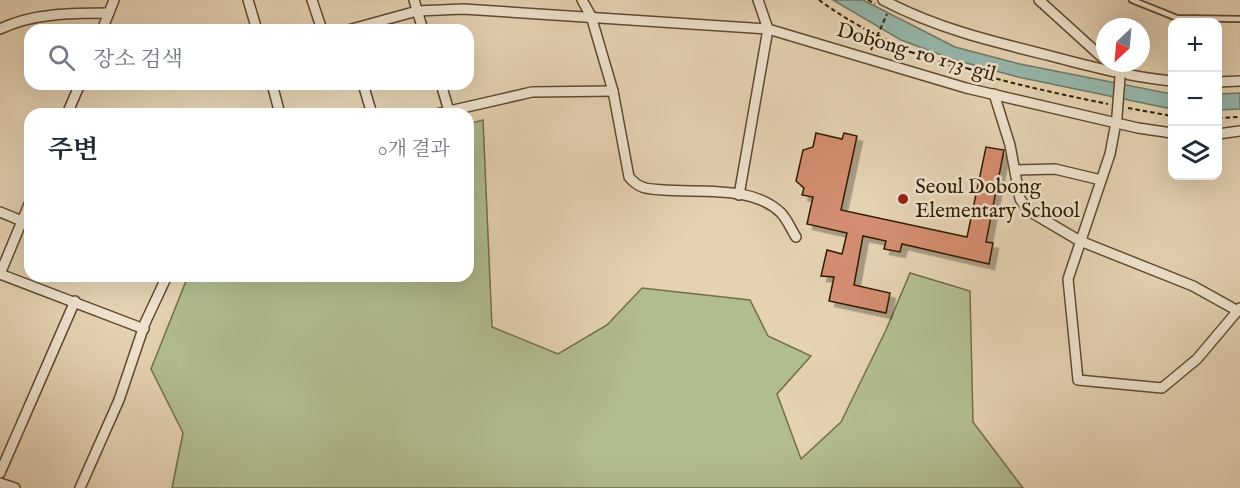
<!DOCTYPE html>
<html lang="ko">
<head>
<meta charset="utf-8">
<style>
  :root { --surface:#fff; --page:#f2f2f3; --text:#1f2937; --muted:#747a83; --line:#e0e1e3 }
  body { margin:0; font-family:"IM FELL English","Noto Serif KR",serif; background:var(--page); color:var(--text) }
  .controls { position:absolute; right:18px; top:18px; display:grid; overflow:hidden; border-radius:12px; box-shadow:0 6px 24px #0002 }
  .controls button { width:54px; height:54px; display:grid; place-items:center; padding:0; border:0; border-bottom:2px solid var(--line); background:var(--surface); color:var(--text); font:30px sans-serif }
  .compass { position:absolute; left:1096px; top:18px; width:54px; height:54px; border-radius:50%; background:var(--surface); box-shadow:0 6px 24px #0002; rotate:206deg }
  .list { margin:0; padding:0; list-style:none }
  h2 { display:flex; justify-content:space-between; align-items:center; height:78px; margin:0; padding:0 24px; font-size:26px }
  h2 small { font-size:20px; font-weight:400; color:var(--muted) }
  .icon { flex:none; width:33px; height:33px; fill:none; stroke:currentColor; stroke-width:2; stroke-linecap:round; stroke-linejoin:round }
  .map { position:relative; flex:none; width:1240px; height:488px; overflow:hidden }
  .search { position:absolute; background:var(--surface); box-shadow:0 6px 24px #0002; left:24px; top:24px; width:450px; height:66px; display:flex; align-items:center; gap:15px; box-sizing:border-box; padding:0 21px; border-radius:18px; color:var(--muted); font-size:22px }
  .panel { position:absolute; background:var(--surface); box-shadow:0 6px 24px #0002; left:24px; top:108px; width:450px; height:174px; border-radius:18px }
  .map>svg:first-child { display:block }
</style>
</head>
<body>
<div class="map">
<svg width="1240" height="488" viewBox="0 0 1240 488">
  <defs>
    <filter id="shadow"><feDropShadow dx="5.5" dy="5.5" stdDeviation="0" flood-color="#0004"/></filter>
  </defs>
  <rect width="100%" height="100%" fill="#e5d2b3"/>
  <filter id="stains"><feTurbulence type="fractalNoise" baseFrequency=".00333" numOctaves="4"/><feColorMatrix values="0 0 0 0 .2 0 0 0 0 .09 0 0 0 0 .02 0 0 0 .5 -.17"/></filter>
  <radialGradient id="worn" r=".72"><stop offset=".6" stop-color="#630" stop-opacity="0"/><stop offset="1" stop-color="#630" stop-opacity=".3"/></radialGradient>
  <path fill="#b2bd8f" stroke="#726e48" stroke-width="1.5" d="M483,120L492,327L558,354L607,325L642,288L750,300L768,336L811,356L777,394L801,459L841,422L886,330L910,273L970,291L973,422L1023,488H172L183,433L151,369L188,276H468V124Z"/>
  <g fill="#96b8ad" stroke="#6e7a68" stroke-width="1.5">
    <path d="M833,0H863L955,47L1020,64L1172,94V109L1018,77L952,59L901,40Z"/>
    <path d="M1240,93V109L1218,110V94Z"/>
  </g>
  <path fill="#d48d6f" stroke="#331e00" stroke-width="1.5" filter="url(#shadow)" d="M816,133L842,139L844,133L857,136L841,210L967,237L986,147L1004,150L986,242L993,243L989,264L902,244L900,252L884,249L886,241L863,236L854,285L890,293L886,313L829,301L834,277L821,276L827,250L842,254L847,233L807,224L813,197L802,195L804,188L796,181L803,150L813,147Z"/>
  <g fill="none" stroke-linecap="round" stroke-linejoin="round">
    <defs>
      <path id="lane" d="M1132,0L1177,18L1240,19"/>
      <g id="street">
        <path d="M248,0L257,30"/>
        <path d="M312,0L322,30"/>
        <path d="M414,0L423,30"/>
        <path d="M582,0L591,16L613,91L629,177C639,189 648,189 663,190C699,193 753,185 781,213C787,219 791,229 796,237"/>
        <path d="M883,0C936,28 990,41 1047,55C1088,66 1130,77 1172,81"/>
        <path d="M1039,0L1105,60"/>
        <path d="M0,29C33,13 73,13 109,13"/>
        <path d="M102,30L114,0"/>
        <path d="M348,30L417,11L463,9L768,29L966,88L1138,128L1172,133"/>
        <path d="M1218,82L1240,81"/>
        <path d="M272,84L280,114"/>
        <path d="M363,84L372,114"/>
        <path d="M441,84L449,111"/>
        <path d="M994,94L1010,145L1020,199L1029,211L1080,241L1193,286L1238,311"/>
        <path d="M67,114L80,84"/>
        <path d="M436,114L532,92L613,91"/>
        <path d="M1117,117L1110,154L1068,279L1078,380L1162,388L1197,359L1240,308"/>
        <path d="M1218,134L1240,131"/>
        <path d="M1016,170L1055,169L1101,180"/>
        <path d="M739,195L768,29L758,0"/>
        <path d="M0,212L22,221"/>
        <path d="M0,274L144,329"/>
        <path d="M0,274L30,202"/>
        <path d="M0,473L75,301"/>
        <path d="M0,483L15,488"/>
        <path d="M80,488L119,400L145,323L167,276"/>
      </g>
    </defs>
    <use href="#lane" stroke="#604b2d" stroke-width="8"/>
    <use href="#street" stroke="#604b2d" stroke-width="12"/>
    <g stroke="#331e00" stroke-width="2" stroke-dasharray="4.5 3" stroke-linecap="butt">
      <path d="M819,0C904,62 1007,83 1108,104"/>
      <path d="M868,0L875,4"/>
      <path d="M871,50L887,14"/>
      <path d="M1128,108L1172,116"/>
      <path d="M1218,118L1240,117"/>
    </g>
    <use href="#lane" stroke="#eee2ce" stroke-width="4.5"/>
    <use href="#street" stroke="#eee2ce" stroke-width="9"/>
    <defs>
      <path id="street-bridge" d="M1117,116L1120,77"/>
    </defs>
    <use href="#street-bridge" stroke="#604b2d" stroke-width="12" stroke-linecap="butt"/>
    <use href="#street-bridge" stroke="#eee2ce" stroke-width="9"/>
  </g>
  <circle fill="#8f2418" stroke="#eee2ce" stroke-width="2" cx="903" cy="199" r="6"/>
  <g text-anchor="middle" dominant-baseline="central" stroke-width="5" stroke-linejoin="round" paint-order="stroke">
    <g font-size="21" fill="#331e00" stroke="#eee2ce">
      <text transform="translate(916 53) rotate(16)">Dobong-ro 173-gil</text>
    </g>
    <g font-size="21" fill="#331e00" stroke="#eee2ce" text-anchor="start">
      <text x="915" y="187">Seoul Dobong<tspan x="915" dy="24">Elementary School</tspan></text>
    </g>
  </g>
  <rect width="100%" height="100%" filter="url(#stains)"/>
  <rect width="100%" height="100%" fill="url(#worn)"/>
</svg>
<div class="controls">
<button>+</button>
<button>−</button>
<button><svg class="icon" aria-label="layers" viewBox="0 0 24 24"><path d="M12 4l9 5-9 5-9-5zM3 14l9 5 9-5"/></svg></button>
</div>
<svg class="compass" viewBox="-18 -18 36 36"><path d="M0-13l5 13h-10z" fill="#e53935"/><path d="M0 13l5-13h-10z" fill="#747a83"/></svg>
<div class="search"><svg class="icon" aria-label="search" viewBox="0 0 24 24"><circle cx="10" cy="10" r="6"/><path d="M15 15l6 6"/></svg>장소 검색</div>
<section class="panel">
<h2>주변<small>0개 결과</small></h2>
<ul class="list">
</ul>
</section>
</div>
</body>
</html>
